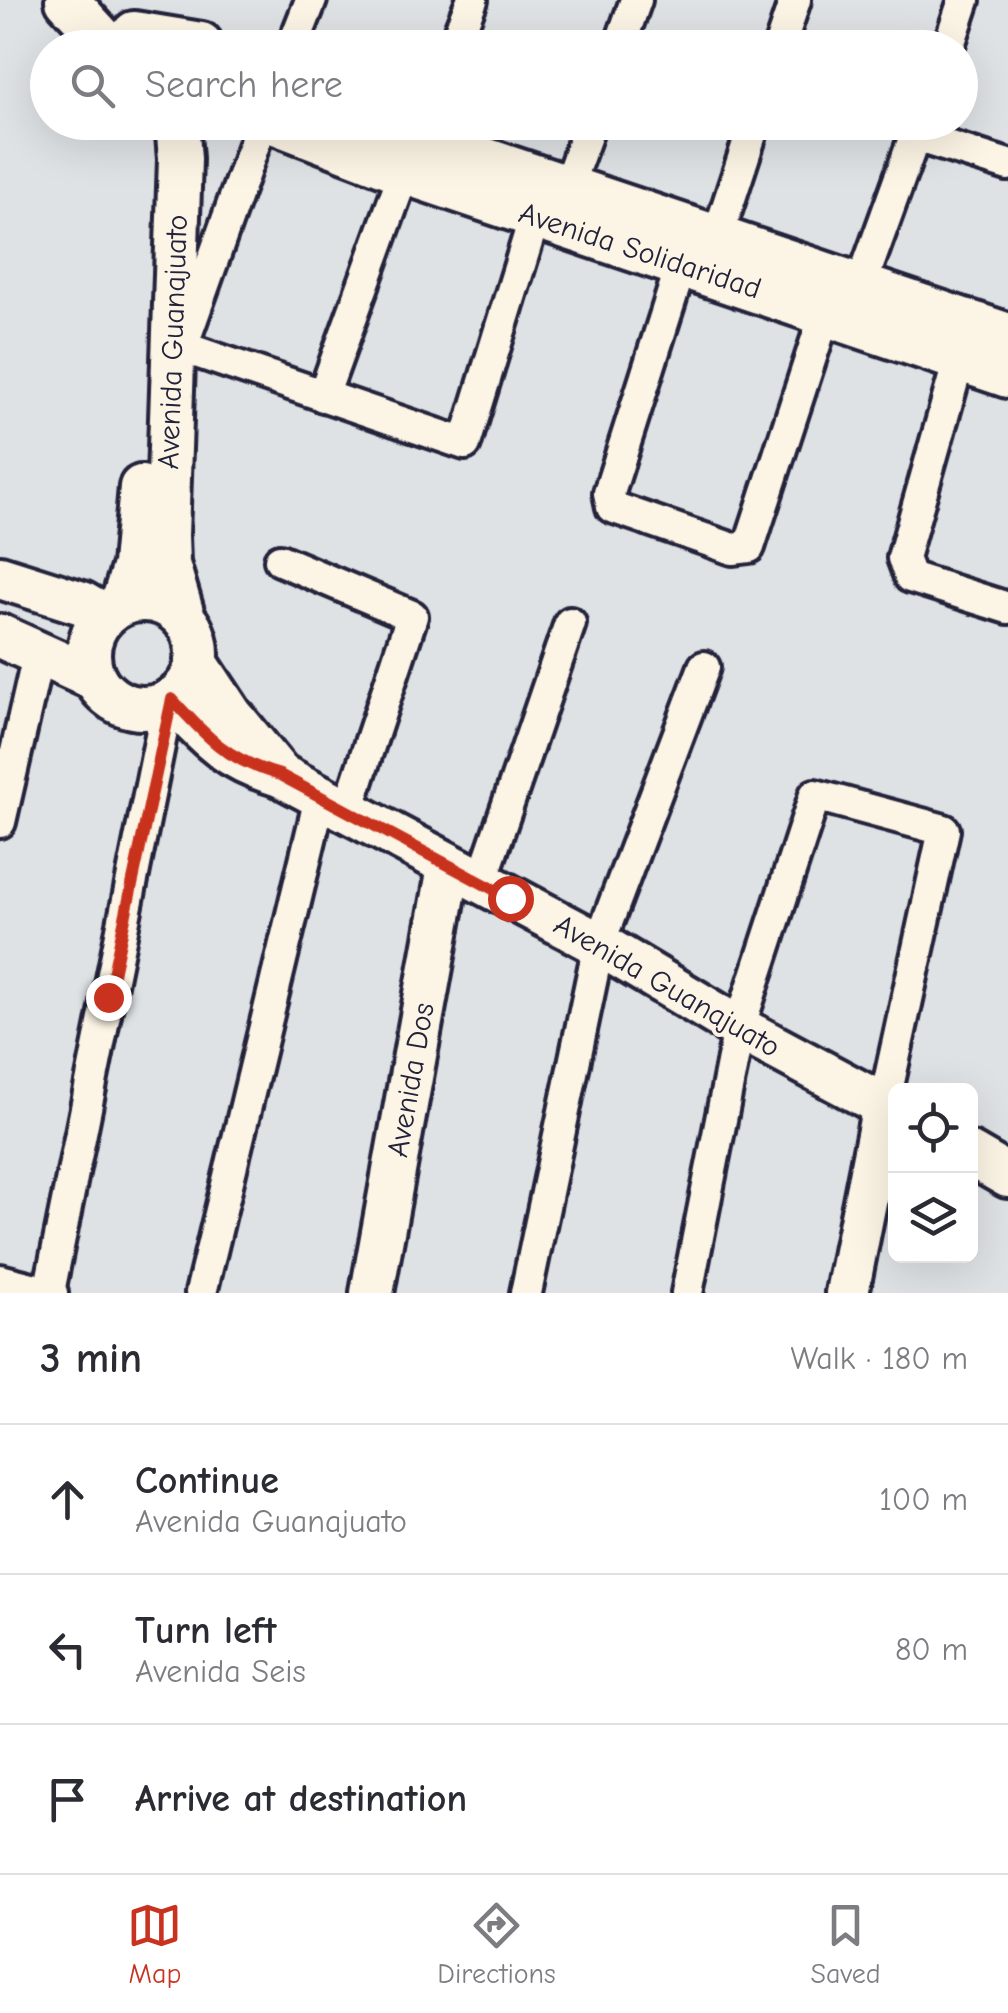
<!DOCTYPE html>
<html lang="en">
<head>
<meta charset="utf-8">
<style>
  :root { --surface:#fff; --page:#f7f7f7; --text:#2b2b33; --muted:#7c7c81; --line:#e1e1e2; --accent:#c8321e }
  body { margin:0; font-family:"Comic Neue",sans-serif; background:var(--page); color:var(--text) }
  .controls { position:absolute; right:30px; bottom:30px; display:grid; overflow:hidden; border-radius:15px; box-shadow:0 10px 40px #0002 }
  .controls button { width:90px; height:90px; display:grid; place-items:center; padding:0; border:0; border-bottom:2px solid var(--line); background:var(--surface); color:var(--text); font:50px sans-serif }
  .stop { position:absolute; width:30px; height:30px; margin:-22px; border:8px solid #c8321e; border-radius:50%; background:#fff }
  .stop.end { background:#c8321e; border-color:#fff; box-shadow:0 2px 10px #0008 }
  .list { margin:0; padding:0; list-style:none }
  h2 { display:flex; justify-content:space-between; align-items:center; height:130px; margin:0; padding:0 40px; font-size:42px }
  h2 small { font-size:32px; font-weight:400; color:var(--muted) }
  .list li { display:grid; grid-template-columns:65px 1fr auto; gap:30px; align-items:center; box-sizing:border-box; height:150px; padding:0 40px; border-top:2px solid var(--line) }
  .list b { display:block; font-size:38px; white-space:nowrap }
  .list p { margin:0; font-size:32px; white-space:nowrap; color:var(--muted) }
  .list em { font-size:32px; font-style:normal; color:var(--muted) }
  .icon { flex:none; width:55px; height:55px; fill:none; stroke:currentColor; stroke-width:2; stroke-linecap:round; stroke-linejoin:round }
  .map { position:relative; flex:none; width:1008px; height:1293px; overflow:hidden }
  .search { position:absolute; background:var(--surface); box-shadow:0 10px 40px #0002; left:30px; right:30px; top:30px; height:110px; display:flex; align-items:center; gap:25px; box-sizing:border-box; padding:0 35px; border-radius:55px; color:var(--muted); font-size:38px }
  .sheet { height:580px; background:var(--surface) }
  nav { display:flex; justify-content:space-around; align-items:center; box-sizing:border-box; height:140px; border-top:2px solid var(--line); background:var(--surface); font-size:28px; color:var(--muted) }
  nav a { display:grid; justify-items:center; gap:5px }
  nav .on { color:var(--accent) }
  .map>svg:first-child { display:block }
</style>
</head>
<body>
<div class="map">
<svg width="1008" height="1293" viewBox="0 0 1008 1293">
  <rect width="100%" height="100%" fill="#dee2e4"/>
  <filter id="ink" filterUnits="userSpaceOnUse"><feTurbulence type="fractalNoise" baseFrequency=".01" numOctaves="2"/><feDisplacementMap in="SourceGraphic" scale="20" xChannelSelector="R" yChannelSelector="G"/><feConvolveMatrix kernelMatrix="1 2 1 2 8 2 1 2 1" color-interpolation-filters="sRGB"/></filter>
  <g filter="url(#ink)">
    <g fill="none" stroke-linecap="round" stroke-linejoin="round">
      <defs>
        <g id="street">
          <path d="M292,48L311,0"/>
          <path d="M453,48L472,0"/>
          <path d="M619,48L636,0"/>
          <path d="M779,48L795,0"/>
          <path d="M948,48L964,0"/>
          <path d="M915,136L1008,165"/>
          <path d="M561,204L591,122"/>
          <path d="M717,238L755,122"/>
          <path d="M682,263L609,493L612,507L733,549L749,547L825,314"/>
          <path d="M861,285L920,122"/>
          <path d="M183,344L262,122"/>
          <path d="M182,347L465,444L535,216"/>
          <path d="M959,360L903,558L910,577L1008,608"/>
          <path d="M323,396L411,153"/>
          <path d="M280,560L412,616L347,813"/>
          <path d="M0,822L38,656"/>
          <path d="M481,883L570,623"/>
          <path d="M0,1280L52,1293"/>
          <path d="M49,1292L168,701"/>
          <path d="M201,1293L320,798"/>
          <path d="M526,1293L599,944L704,667"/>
          <path d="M687,1293L739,1028L815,795L944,830L884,1105"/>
        </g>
        <g id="secondary">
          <path d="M67,0L111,48"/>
          <path d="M134,33L201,44"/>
          <path d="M177,122L180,159L167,535L168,564L184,619"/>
          <path d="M273,122L403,172L1008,376"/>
          <path d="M374,122L1008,335"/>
          <path d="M0,577L82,603L104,616"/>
          <circle cx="143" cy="654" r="54"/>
          <path d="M122,604L134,565L141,487"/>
          <path d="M0,636L95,679"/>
          <path d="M196,662L231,715L280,775"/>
          <path d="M172,699C208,738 228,760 280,775L599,944L739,1028L896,1112"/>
          <path d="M970,1154L1008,1176"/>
          <path d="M372,1293L449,867"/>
          <path d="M847,1293L884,1105"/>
        </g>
      </defs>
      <use href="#street" stroke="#22223b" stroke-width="38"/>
      <use href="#secondary" stroke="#22223b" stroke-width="50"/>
      <use href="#street" stroke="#fcf5e5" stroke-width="30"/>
      <use href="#secondary" stroke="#fcf5e5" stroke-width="42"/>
    </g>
  </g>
  <g fill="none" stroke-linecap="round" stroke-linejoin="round" filter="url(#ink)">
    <path stroke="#c8321e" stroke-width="12" d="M108,997L172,699C208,739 228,760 280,775L510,898"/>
  </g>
  <g text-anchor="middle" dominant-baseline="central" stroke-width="8" stroke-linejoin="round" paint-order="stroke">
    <g font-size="30" fill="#22223b" stroke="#fcf5e5">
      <text transform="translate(640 251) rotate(18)">Avenida Solidaridad</text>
      <text transform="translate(173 342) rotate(-88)">Avenida Guanajuato</text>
      <text transform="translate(667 986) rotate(30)">Avenida Guanajuato</text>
      <text transform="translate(411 1080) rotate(-80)">Avenida Dos</text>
    </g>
  </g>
</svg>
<div class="controls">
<button><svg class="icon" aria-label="locate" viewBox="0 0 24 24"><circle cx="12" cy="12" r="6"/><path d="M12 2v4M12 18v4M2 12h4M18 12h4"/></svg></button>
<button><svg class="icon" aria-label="layers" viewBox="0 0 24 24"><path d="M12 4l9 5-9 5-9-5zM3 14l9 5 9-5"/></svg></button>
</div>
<div class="stop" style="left:510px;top:898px"></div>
<div class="stop end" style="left:108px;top:997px"></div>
<div class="search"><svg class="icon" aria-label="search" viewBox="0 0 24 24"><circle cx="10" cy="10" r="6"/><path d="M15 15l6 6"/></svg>Search here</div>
</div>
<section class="sheet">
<h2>3 min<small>Walk · 180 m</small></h2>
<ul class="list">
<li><svg class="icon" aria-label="ahead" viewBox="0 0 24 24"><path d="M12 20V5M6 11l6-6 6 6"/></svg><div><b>Continue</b><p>Avenida Guanajuato</p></div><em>100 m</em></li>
<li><svg class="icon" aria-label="left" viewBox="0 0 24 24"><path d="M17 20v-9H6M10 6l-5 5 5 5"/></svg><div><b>Turn left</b><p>Avenida Seis</p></div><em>80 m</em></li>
<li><svg class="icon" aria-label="arrive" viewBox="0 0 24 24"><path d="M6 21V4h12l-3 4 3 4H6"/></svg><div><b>Arrive at destination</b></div></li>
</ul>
</section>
<nav>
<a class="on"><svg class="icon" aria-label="map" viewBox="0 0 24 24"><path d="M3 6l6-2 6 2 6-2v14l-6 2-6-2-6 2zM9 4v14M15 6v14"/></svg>Map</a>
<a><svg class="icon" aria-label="directions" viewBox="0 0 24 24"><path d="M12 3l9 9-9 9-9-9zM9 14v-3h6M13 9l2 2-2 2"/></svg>Directions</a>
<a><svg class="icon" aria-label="saved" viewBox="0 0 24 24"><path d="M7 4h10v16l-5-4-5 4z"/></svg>Saved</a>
</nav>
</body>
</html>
